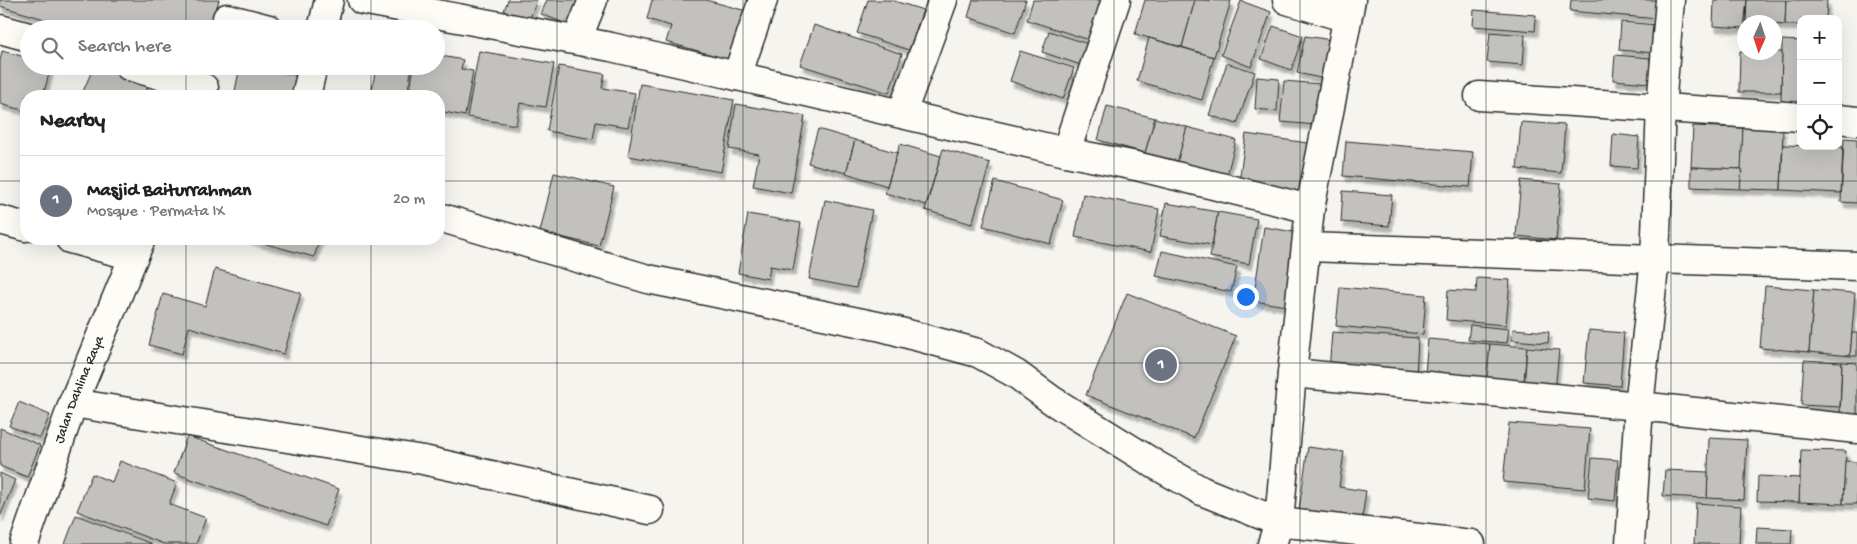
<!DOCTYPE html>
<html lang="en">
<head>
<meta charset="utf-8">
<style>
  :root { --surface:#fff; --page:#f6f6f6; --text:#222; --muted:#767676; --line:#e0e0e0; --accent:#7c3aed }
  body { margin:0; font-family:"Gochi Hand",sans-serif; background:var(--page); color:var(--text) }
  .controls { position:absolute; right:15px; top:15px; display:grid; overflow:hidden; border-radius:10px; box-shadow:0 5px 20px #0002 }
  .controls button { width:45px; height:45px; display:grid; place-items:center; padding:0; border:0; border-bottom:1px solid var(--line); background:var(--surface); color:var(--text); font:25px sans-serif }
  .compass { position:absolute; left:1737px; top:15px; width:45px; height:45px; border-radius:50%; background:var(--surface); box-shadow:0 5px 20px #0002; rotate:183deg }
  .you { position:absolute; left:1245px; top:296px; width:18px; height:18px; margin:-12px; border:4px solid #fff; border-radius:50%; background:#1a73e8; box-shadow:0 0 0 8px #1a73e833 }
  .badge { display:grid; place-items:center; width:32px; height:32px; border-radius:50%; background:var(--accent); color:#fff; font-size:16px; font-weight:700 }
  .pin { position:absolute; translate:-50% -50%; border:2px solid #fff; box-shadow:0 1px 5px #0006 }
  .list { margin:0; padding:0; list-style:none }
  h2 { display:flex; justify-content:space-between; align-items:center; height:65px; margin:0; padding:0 20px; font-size:21px }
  h2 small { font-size:16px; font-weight:400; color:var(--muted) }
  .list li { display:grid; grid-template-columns:32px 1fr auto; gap:15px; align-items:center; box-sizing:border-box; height:90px; padding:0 20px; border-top:1px solid var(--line) }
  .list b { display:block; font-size:19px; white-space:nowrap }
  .list p { margin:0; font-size:16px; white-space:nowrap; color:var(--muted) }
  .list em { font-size:16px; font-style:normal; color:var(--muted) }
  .icon { flex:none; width:28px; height:28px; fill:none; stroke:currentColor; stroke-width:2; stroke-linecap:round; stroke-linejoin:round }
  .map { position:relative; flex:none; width:1857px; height:544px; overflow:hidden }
  .search { position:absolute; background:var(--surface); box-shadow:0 5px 20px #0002; left:20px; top:20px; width:425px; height:55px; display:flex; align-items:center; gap:12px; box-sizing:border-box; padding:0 18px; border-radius:28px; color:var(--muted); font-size:19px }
  .panel { position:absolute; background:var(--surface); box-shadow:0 5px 20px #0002; left:20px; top:90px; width:425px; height:155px; border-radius:20px }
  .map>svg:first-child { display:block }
</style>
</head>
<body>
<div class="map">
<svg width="1857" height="544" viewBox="0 0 1857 544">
  <defs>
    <filter id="shadow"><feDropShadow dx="3" dy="5.5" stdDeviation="1" flood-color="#0004"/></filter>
  </defs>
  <rect width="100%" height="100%" fill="#f5f4ef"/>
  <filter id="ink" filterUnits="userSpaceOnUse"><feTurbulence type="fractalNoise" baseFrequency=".02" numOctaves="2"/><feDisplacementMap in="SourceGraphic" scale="10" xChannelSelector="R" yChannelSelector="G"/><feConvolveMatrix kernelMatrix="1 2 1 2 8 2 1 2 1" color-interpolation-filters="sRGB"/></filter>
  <g filter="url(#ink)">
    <g fill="#c2c1be" stroke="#2b2b2b" filter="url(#shadow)">
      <path d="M0,0H219L210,29H78L0,6Z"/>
      <path d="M508,0H537L527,26L502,16Z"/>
      <path d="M547,0H591L580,29L541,14Z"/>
      <path d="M652,0H706L750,12L737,62L666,42L671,26L647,19Z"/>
      <path d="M868,0H891L923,10L909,50L857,33Z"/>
      <path d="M973,0H1026L1015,33L968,17Z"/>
      <path d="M1033,0H1109L1096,42L1027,20Z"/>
      <path d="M1145,0H1195L1182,47L1135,34Z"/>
      <path d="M1195,0L1231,1L1214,57L1182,47Z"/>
      <path d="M1571,0H1660L1658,19L1570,11Z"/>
      <path d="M1714,0H1747L1744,28L1713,26Z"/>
      <path d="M1747,0H1786L1785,25L1774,24V22H1746Z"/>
      <path d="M1786,0H1827L1826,19H1801V25H1785Z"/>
      <path d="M1241,1L1271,12L1251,67L1221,55Z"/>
      <path d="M1474,10L1536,15L1535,31L1473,26Z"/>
      <path d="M1621,22L1657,25L1655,53L1619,50Z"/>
      <path d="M814,25L902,54L889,93L800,65Z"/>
      <path d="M1273,26L1303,36L1291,70L1261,59Z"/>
      <path d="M1049,31L1088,44L1081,65L1042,52Z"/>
      <path d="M1490,32L1525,35L1523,65L1487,62Z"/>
      <path d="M1305,36L1332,40L1325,79L1297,73Z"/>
      <path d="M1149,38L1214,57L1202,100L1137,81Z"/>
      <path d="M1782,40L1801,41V104H1781Z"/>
      <path d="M2,51L29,58V66H51L43,96H26V111L0,104V61Z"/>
      <path d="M479,51L554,64L546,107L520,103L516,125L467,117Z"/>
      <path d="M1020,51L1074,68L1063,99L1010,81Z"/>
      <path d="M1740,51L1782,52L1781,92H1739Z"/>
      <path d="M436,55L463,60L461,69L473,71L465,116L439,111V96H409L414,66H436Z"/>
      <path d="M1615,55L1650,58L1649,83L1613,80Z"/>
      <path d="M1227,63L1255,72L1237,124L1209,115Z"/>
      <path d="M94,66H107L149,84L144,96H81Z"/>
      <path d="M240,66H252L304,77L300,96H234Z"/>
      <path d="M376,66H412L407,96H371Z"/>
      <path d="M559,66L605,74L602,88L635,93L628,127L596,122L593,139L547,131Z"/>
      <path d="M1257,77L1279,79L1277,111L1255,109Z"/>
      <path d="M1284,81L1320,84L1317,125L1280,122Z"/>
      <path d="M640,84L734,100L721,172L628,156Z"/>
      <path d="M736,104L805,116L791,193L753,186L759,154L729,149Z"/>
      <path d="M1107,106L1155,118L1145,153L1098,140Z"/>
      <path d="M1155,118L1187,127L1178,161L1145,153Z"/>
      <path d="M1521,122L1565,125L1561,173L1517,169Z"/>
      <path d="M1693,126L1743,128L1742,169L1691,167Z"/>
      <path d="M1187,127L1236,140L1225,183L1175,170Z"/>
      <path d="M1743,128L1783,129L1781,190L1740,189Z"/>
      <path d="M818,129L855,140L846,173L808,163Z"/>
      <path d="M1246,134L1314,144L1305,199L1238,189Z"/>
      <path d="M1613,134L1639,137L1637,168L1611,166Z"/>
      <path d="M1844,138L1857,139V203L1841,202Z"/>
      <path d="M855,140L897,153L887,186L846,173Z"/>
      <path d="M1346,141L1473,152L1470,187L1343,176Z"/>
      <path d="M900,144L941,156L926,205L885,193Z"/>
      <path d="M1783,145L1843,147L1841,193L1781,190Z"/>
      <path d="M943,149L990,163L972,224L925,210Z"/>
      <path d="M1691,167L1742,169L1740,189L1691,187Z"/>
      <path d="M554,173L614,187L599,246L540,232Z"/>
      <path d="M1521,180L1561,184L1556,240L1516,236Z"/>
      <path d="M995,181L1063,200L1051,244L983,226Z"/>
      <path d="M1343,191L1392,195L1389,226L1341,222Z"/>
      <path d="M1083,194L1159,209L1151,252L1075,237Z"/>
      <path d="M825,200L872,210L856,288L809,279Z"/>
      <path d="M1166,203L1218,212L1212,245L1160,236Z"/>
      <path d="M1218,212L1257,219L1249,264L1210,257Z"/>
      <path d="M748,214L801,223L793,270L770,266L768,279L738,273Z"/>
      <path d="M1264,227L1306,234L1294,307L1253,301Z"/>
      <path d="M248,239H320L314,257Z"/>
      <path d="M1162,251L1237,267L1231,292L1156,276Z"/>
      <path d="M215,269L301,293L284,354L189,327L182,354L149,345L163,294L205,306Z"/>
      <path d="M1477,278L1510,280L1506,325L1446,320L1448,290L1476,292Z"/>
      <path d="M1765,286L1814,290L1809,352L1760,348Z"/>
      <path d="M1340,287L1426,295L1423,334L1336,326Z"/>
      <path d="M1814,290L1855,293L1850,356L1809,352Z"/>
      <path d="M1127,293L1236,336L1194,438L1086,395Z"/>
      <path d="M1470,325L1509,329L1507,343L1468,340Z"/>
      <path d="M1513,329L1549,332L1548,343L1512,340Z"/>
      <path d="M1589,330L1624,333L1620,386L1584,383Z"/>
      <path d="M1332,332L1418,338L1416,377L1329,371Z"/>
      <path d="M1852,333H1857V356H1850Z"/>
      <path d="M1428,339L1490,344L1487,378L1425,373Z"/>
      <path d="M1490,344L1527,347L1524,381L1487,378Z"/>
      <path d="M1527,347L1559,350L1555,391L1524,389Z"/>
      <path d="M1804,360L1842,362L1840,407L1801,405Z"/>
      <path d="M1842,362L1857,363V417L1840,416Z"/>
      <path d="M19,402L50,415L40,438L9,426Z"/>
      <path d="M1509,423L1590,429L1585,489L1503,482Z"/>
      <path d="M0,428L40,445L27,477L0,466Z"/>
      <path d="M187,436L339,489L326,526L174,473Z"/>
      <path d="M1709,438L1747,440L1744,500L1707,498Z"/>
      <path d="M1308,447L1344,452L1339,487L1366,491L1361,525L1298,517Z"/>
      <path d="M1801,450L1846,451L1843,504L1799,502Z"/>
      <path d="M1592,458L1618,460L1615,501L1588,498Z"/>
      <path d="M120,461L177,483L169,504L206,518L196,544H164L77,511L92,474L112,482Z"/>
      <path d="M1845,461L1857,462V504H1843Z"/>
      <path d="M1665,470L1708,472L1707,498L1663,496Z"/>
      <path d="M0,473L15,480L0,517Z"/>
      <path d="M1758,476L1800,478L1799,502L1757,501Z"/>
      <path d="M1696,503L1741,506L1739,544H1694Z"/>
      <path d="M76,515L152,544H65Z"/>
      <path d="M1757,527L1792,529L1791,544H1756Z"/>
    </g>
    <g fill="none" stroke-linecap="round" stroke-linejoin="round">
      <defs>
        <g id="minor">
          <path d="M362,0L611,47L1066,152L1136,166L1310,209"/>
          <path d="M1287,0L1347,18"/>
          <path d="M227,18L269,29"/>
          <path d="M0,29L29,37"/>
          <path d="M322,29L329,0"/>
          <path d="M577,40L593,0"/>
          <path d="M129,66L204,88"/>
          <path d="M737,76L763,0"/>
          <path d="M306,96L313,66"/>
          <path d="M1479,96L1801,117"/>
          <path d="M902,113L943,0"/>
          <path d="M1838,119L1857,121"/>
          <path d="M1066,152L1116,0"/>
          <path d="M439,217L648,279L882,327L978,353L1016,374L1053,401L1156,465L1202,491L1279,522L1471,544"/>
          <path d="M0,220L26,227"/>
          <path d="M70,239L133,256"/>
          <path d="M1307,247L1857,266"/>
          <path d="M1292,373L1639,406L1857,429"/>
          <path d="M73,403L423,460L650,510"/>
          <path id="s1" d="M24,544L73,403L141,239"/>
          <path d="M1272,544L1279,522L1292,373L1310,209L1351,0"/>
          <path d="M1630,544L1639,406L1655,259L1661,107L1670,0"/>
        </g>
      </defs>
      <use href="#minor" stroke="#2b2b2b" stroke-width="31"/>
      <use href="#minor" stroke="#fdfcf7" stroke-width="28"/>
    </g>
  </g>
  <path fill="none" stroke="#2b2b2b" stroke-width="1" stroke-opacity="0.55" d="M186,0V29M371,0V29M557,0V544M743,0V544M928,0V544M1114,0V544M1300,0V544M1486,0V544M1671,0V544M186,66V96M371,66V96M0,181H26M439,181H1857M186,239V544M371,239V544M0,363H1857"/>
  <g text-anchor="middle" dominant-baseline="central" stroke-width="4.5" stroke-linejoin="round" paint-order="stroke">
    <g font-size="14" fill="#2b2b2b" stroke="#fdfcf7">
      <text stroke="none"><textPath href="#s1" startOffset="164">Jalan Dahlina Raya</textPath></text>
    </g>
  </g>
</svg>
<div class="controls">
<button>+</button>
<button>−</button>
<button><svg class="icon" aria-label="locate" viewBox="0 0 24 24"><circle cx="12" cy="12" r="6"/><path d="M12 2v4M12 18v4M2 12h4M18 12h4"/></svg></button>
</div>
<svg class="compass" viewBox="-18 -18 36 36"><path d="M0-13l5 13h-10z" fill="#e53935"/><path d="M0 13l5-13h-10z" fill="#767676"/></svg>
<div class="you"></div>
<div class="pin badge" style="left:1161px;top:365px;background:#6b7280">1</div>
<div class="search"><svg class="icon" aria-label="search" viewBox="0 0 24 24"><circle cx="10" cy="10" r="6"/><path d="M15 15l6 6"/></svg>Search here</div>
<section class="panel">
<h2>Nearby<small></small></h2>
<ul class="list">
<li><span class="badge" style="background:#6b7280">1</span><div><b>Masjid Baiturrahman</b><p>Mosque · Permata IX</p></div><em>20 m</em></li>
</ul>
</section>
</div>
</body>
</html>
